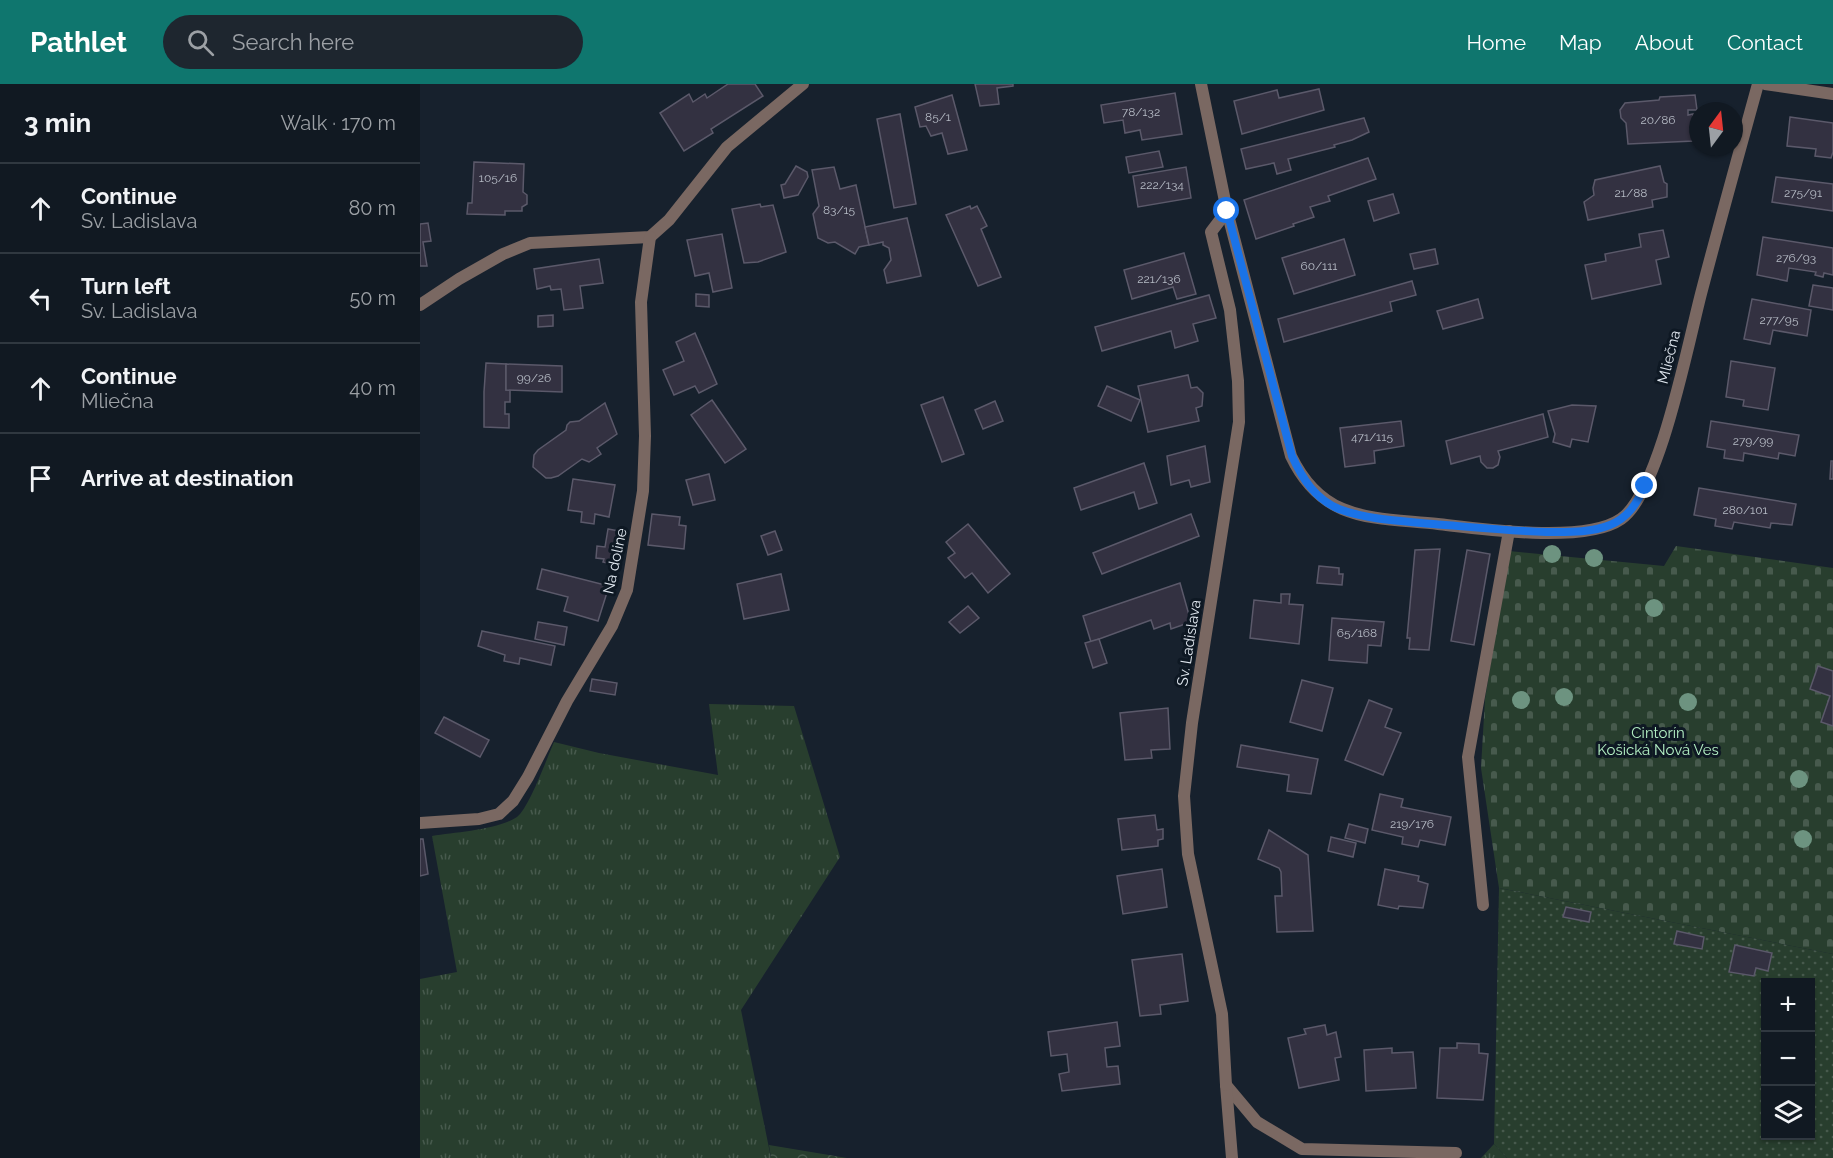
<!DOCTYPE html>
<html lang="en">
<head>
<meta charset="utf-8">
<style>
  :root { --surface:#111922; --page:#1e262f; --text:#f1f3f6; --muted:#9ca0a5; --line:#303840; --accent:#0f766e }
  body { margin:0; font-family:Raleway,sans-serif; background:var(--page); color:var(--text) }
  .controls { position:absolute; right:18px; bottom:18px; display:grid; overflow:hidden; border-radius:0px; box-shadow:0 2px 4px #0004 }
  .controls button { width:54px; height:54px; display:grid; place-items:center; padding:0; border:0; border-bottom:2px solid var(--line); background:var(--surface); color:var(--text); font:30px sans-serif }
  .compass { position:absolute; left:1269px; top:18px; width:54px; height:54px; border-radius:50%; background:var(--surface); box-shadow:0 2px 4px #0004; rotate:15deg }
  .stop { position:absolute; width:18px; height:18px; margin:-14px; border:4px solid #1a73e8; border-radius:50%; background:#fff }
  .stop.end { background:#1a73e8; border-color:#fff; box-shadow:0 2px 6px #0008 }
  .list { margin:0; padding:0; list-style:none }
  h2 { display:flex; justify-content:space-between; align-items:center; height:78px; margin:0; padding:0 24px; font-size:26px }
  h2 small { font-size:20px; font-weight:400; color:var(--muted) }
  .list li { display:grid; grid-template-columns:39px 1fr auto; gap:18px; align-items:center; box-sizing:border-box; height:90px; padding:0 24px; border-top:2px solid var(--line) }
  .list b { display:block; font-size:22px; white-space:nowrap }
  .list p { margin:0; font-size:20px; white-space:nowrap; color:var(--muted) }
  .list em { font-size:20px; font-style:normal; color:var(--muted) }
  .icon { flex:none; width:33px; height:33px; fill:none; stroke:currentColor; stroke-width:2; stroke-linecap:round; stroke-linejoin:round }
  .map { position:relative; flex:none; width:1413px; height:1074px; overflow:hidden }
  header { display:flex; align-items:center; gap:36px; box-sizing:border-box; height:84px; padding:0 30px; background:var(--accent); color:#fff }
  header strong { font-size:28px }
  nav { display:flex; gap:33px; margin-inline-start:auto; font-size:21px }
  .search { width:420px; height:54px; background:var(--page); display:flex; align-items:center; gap:15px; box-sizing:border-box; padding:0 21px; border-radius:33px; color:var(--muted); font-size:22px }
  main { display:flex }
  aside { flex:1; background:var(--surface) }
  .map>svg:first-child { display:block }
</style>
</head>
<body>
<header>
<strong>Pathlet</strong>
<div class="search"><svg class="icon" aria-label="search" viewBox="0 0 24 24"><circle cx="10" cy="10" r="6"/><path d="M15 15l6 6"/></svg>Search here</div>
<nav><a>Home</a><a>Map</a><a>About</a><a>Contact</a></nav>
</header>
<main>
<aside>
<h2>3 min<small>Walk · 170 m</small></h2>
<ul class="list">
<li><svg class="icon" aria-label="ahead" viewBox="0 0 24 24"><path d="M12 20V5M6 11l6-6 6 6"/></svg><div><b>Continue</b><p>Sv. Ladislava</p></div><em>80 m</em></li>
<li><svg class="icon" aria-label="left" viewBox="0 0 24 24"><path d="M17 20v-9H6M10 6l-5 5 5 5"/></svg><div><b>Turn left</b><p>Sv. Ladislava</p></div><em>50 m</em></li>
<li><svg class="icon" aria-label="ahead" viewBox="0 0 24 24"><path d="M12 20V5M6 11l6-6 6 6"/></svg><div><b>Continue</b><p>Mliečna</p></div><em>40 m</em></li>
<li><svg class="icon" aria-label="arrive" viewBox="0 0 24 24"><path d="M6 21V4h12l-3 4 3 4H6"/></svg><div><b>Arrive at destination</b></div></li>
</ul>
</aside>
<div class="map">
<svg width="1413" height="1074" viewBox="0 0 1413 1074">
  <defs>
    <pattern id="grass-tufts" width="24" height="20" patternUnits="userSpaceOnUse" patternTransform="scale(1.5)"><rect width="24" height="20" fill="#283e2e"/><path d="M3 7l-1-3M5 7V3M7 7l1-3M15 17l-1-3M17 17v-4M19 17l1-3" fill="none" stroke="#475a4d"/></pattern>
    <pattern id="forest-crowns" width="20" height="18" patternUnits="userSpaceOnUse" patternTransform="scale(1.5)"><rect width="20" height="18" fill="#283e2e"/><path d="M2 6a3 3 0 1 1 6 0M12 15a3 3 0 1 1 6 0" fill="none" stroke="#475a4d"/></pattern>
    <pattern id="cemetery-stones" width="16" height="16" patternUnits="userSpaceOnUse" patternTransform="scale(1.5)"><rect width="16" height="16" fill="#283e2e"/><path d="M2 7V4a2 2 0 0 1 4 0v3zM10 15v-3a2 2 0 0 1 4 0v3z" fill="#475a4d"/></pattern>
    <pattern id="garden-dots" width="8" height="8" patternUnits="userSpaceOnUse" patternTransform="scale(1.5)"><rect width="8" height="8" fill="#283e2e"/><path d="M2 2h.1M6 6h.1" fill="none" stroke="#475a4d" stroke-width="1.8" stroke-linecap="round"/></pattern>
  </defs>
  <rect width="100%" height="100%" fill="#17212d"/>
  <g fill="url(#grass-tufts)">
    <path d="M289,620L374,622L420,773L321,926L351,1074H0V895L37,888L12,752C36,748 77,746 97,733C109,724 127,674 134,658L179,669L298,691Z"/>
    <path d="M1074,1060L1087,1074H1061Z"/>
  </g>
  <path fill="url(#forest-crowns)" d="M349,1061L427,1074H351Z"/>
  <path fill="url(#cemetery-stones)" d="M1256,462L1413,484V870L1079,804L1061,684L1065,615L1089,467L1244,482Z"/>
  <path fill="url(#garden-dots)" fill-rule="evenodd" d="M1079,804L1413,870V1074H1087L1074,1060ZM1346,898H1390V1052H1346Z"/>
  <g fill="#333141" stroke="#5b596a" stroke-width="1.5">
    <path d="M308,0H335L343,12L291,45L293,49L264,67L240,29L269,10L273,18L285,10L287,14Z"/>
    <path d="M555,0H593V2L577,4L579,20L560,22Z"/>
    <path d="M899,5L904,26L822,50L814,17L857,6L859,14Z"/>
    <path d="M755,9L762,50L722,56L720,46L705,49L703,36L684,39L681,21Z"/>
    <path d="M532,11L547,66L528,70L522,49L511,52L506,42L500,43L495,23Z"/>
    <path d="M1275,11L1277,26H1268V31L1273,30L1274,57L1208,60L1206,39L1201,34L1200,26L1205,19L1239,16L1240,13Z"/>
    <path d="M480,30L496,120L474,124L457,35Z"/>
    <path d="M1370,33L1413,39V68L1411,74L1395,72L1396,65L1367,62Z"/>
    <path d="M944,34L949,48L932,56L914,61L915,63L868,75L871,86L857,90L854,79L826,85L821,65Z"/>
    <path d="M739,67L743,83L709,89L706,73Z"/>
    <path d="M948,74L956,95L908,112L910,117L890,123L894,133L873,140L874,142L836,155L824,116Z"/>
    <path d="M54,78L104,80L103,108L107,111V120L102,123V127H85V131L47,130L48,119H52Z"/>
    <path d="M376,82L387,88L388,93L378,111L364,114L361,101L365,100Z"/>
    <path d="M1240,82L1244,98L1247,100V113L1232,116L1233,123L1168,136L1164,118L1174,111L1173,104L1175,96Z"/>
    <path d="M414,83L420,105L436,101L449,161L439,163L435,170L415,158L408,159L398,154L393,130L399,122L392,86Z"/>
    <path d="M766,83L771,114L718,123L713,92Z"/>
    <path d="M1356,93L1413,100V127L1352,118Z"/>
    <path d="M973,110L979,129L954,137L948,117Z"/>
    <path d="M340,120L341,123L353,121L366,168L338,178L324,179L312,125Z"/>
    <path d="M550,122L551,125L557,122L567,142L561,145L581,193L558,202L526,131Z"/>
    <path d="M487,134L501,192L467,199L464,186L471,176L469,164L463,161V158L449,161L445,143Z"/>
    <path d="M8,139L11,157L3,158L7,182H0V140Z"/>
    <path d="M1243,146L1249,173L1236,176L1241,200L1172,215L1165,181L1186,177L1185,170L1221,163L1219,150Z"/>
    <path d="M302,150L312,204L293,208L289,189L275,192L267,156Z"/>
    <path d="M1343,153L1413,164V191L1404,189L1403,193L1395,191L1396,188L1369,184L1367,197L1337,191Z"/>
    <path d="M924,155L935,191L874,210L862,174Z"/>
    <path d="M1015,165L1018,180L994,185L990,170Z"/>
    <path d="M764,169L776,210L757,215L753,203L712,215L704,186Z"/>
    <path d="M179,175L183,199L160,202L163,224L144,226L141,205L131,206L130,202L117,205L114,185Z"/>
    <path d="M992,197L996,211L970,218L972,227L864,258L858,235Z"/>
    <path d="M1393,201L1413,204V226L1389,222Z"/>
    <path d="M276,210L289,211V223L276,222Z"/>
    <path d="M789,211L796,234L773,240L778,257L755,264L751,247L682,267L675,243Z"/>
    <path d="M1058,215L1063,234L1023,245L1017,227Z"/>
    <path d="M1332,215L1391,226L1387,252L1353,246L1350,260L1324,255Z"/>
    <path d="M133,231V242L118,243V232Z"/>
    <path d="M275,249L297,300L279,309L275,302L254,311L243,286L264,277L256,258Z"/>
    <path d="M1311,277L1355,284L1348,326L1323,322L1324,316L1306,313Z"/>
    <path d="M66,279L86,280V306H90V318H85V330H89V344L64,343V308Z"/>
    <path d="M86,280L142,282V308L86,306Z"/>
    <path d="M768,291L771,304L777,303L783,309L782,322L776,324L779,337L728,348L718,302Z"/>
    <path d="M687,302L720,316L711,337L678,322Z"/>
    <path d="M523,313L544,370L522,378L501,321Z"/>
    <path d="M292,316L326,365L305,379L271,331Z"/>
    <path d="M575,317L583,337L563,345L555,326Z"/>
    <path d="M185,319L197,350L177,364L181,370L169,378L162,375L138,392L131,394H126L113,383L114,371L118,366L146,346L147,341L150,338L159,337Z"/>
    <path d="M1152,321L1176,322L1168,358L1152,355L1150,363L1133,358L1135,350L1128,327Z"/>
    <path d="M1123,330L1128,353L1078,367L1080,373L1078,381L1073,384H1067L1061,378L1060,372L1031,380L1026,357Z"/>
    <path d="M981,337L984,362L954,367L955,379L925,383L920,344Z"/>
    <path d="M1291,337L1379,351L1375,372L1359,369L1358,375L1324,369L1323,377L1304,374L1305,366L1287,363Z"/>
    <path d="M785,362L790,398L771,403L769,396L751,401L747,372Z"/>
    <path d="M1411,377H1413V395H1410Z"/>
    <path d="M724,379L737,419L719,425L714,408L661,426L654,404Z"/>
    <path d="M289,390L295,416L273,421L266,396Z"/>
    <path d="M153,395L195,401L189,433L175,430L174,440L161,438L162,428L148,426Z"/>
    <path d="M1279,404L1376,420L1372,441L1351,439L1350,444L1314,438L1312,445L1295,442L1296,435L1274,431Z"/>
    <path d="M232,430L260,433L259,441L266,442L264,465L228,461Z"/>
    <path d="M771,430L779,452L682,490L673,469Z"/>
    <path d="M548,440L590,490L568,509L552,489L545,494L528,474L535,469L526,458Z"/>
    <path d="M188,445L205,448L199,482L183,478L184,475L176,474L177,462L185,463Z"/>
    <path d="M355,447L362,466L348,471L341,452Z"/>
    <path d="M1020,465L1009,566L989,565L990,554H987L995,466Z"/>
    <path d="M1047,466L1070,470L1054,561L1031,557Z"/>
    <path d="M899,482L919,484V490H923L922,501L897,499Z"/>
    <path d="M122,485L189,502L178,537L144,527L148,513L117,505Z"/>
    <path d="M361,490L369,526L324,535L317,500Z"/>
    <path d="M760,499L771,538L751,545L750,539L734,545L731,536L671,558L663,532Z"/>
    <path d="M861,510H870L869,520L883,521L879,560L830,554L834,516L861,519Z"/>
    <path d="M548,522L559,534L540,549L529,538Z"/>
    <path d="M912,534L964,538L961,562L948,561L947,579L909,576Z"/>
    <path d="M118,538L147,543L144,561L115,555Z"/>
    <path d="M62,547L135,562L131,581L100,574L99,580L84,577L85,571L58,562Z"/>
    <path d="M679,555L687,579L673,584L665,559Z"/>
    <path d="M1398,582L1413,587V642L1401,638L1410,612L1390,605Z"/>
    <path d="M172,595L197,599L195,611L170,607Z"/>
    <path d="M882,596L913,604L902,647L870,638Z"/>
    <path d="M949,616L972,625L965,643L981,649L963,691L925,676Z"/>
    <path d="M748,624L750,665L731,666L732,674L705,676L700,629Z"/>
    <path d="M24,633L69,656L60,673L15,649Z"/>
    <path d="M821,661L898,675L891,710L867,707L869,691L817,683Z"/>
    <path d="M960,710L983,715L981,723L1031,733L1025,761L1000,756L998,763L982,760L983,753L952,746Z"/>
    <path d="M735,731L737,746L743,745V755L738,756V762L702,766L698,735Z"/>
    <path d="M929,740L948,745L945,759L925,754Z"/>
    <path d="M849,746L888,771L893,847L857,848L855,812H862L861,788L859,784L838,775Z"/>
    <path d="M911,753L936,759L933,773L908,767Z"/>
    <path d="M0,755H3L8,790L0,792Z"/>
    <path d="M742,785L747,823L703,830L697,792Z"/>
    <path d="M965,785L999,792L998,797L1008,800L1003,824L979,822L978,825L958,821Z"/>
    <path d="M1146,823L1171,828L1169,838L1143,833Z"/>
    <path d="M1257,847L1284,853L1282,865L1254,860Z"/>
    <path d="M1315,861L1352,869L1348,887L1336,884L1334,892L1309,888Z"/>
    <path d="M762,870L768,917L740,921L741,930L720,932L712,876Z"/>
    <path d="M697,938L700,962L685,964L687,983L698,982L700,1000L642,1007L639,990L649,988L647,970L631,972L628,948Z"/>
    <path d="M905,941L907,951L916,948L921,973L915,974L919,996L879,1004L868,954L886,950L884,945Z"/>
    <path d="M1037,959L1059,960V969L1068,970L1063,1016L1017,1014L1020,964H1037Z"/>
    <path d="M972,964V969L993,968L996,1004L946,1007L944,966Z"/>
  </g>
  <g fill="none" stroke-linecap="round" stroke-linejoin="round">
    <g stroke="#7a6862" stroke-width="12">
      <path d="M1063,821L1048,673L1089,447"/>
      <path d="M806,1001L837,1038L882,1065L1036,1069"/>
      <path d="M806,1001L812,1074"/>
    </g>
    <g stroke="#7a6862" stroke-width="12">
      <path d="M781,0L807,127L871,372C903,439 953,433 1018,440C1062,445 1165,460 1201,435C1240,409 1269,254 1282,206C1300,137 1319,69 1338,0"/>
      <path d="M1345,0L1413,10"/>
      <path d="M0,221L39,195L83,170L110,159L230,153L249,136L307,63L383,0"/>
      <path d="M0,739L59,735L79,730L93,717L108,693L147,617L192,542L207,506L223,407L225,352L221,218L230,153"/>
      <path d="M806,1001L802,930L768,770L764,712L772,639L819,338L818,297L810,226L791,148L807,127"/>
    </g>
  </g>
  <g fill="#6d9380">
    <circle cx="1132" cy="470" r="9"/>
    <circle cx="1174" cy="474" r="9"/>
    <circle cx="1234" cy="524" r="9"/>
    <circle cx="1144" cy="613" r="9"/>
    <circle cx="1101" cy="616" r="9"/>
    <circle cx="1268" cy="618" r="9"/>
    <circle cx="1379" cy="695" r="9"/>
    <circle cx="1383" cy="755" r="9"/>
  </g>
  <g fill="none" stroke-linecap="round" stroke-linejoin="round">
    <path stroke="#1a73e8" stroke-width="8" d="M807,127L872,372C882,394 895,415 919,425C948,436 983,437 1013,440C1051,443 1089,447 1127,448C1148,448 1170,449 1190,441C1208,434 1217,419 1225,402"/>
  </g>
  <g text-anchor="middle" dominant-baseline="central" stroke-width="6" stroke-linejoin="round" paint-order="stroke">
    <g font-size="12" fill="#b6bbc5">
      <text x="721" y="28">78/132</text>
      <text x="518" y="33">85/1</text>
      <text x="1238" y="36">20/86</text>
      <text x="78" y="94">105/16</text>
      <text x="742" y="101">222/134</text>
      <text x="1211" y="109">21/88</text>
      <text x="1383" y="109">275/91</text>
      <text x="419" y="126">83/15</text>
      <text x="1376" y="174">276/93</text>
      <text x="899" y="182">60/111</text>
      <text x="739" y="195">221/136</text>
      <text x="1359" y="236">277/95</text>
      <text x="114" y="294">99/26</text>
      <text x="952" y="353">471/115</text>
      <text x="1333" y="357">279/99</text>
      <text x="1325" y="426">280/101</text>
      <text x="937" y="549">65/168</text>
      <text x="992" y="740">219/176</text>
    </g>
    <g font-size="15" fill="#e2e9f1" stroke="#0e1823">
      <text transform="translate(1249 273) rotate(-76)">Mliečna</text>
      <text transform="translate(195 477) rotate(-78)">Na doline</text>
      <text transform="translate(769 559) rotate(-81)">Sv. Ladislava</text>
    </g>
    <g font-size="15" fill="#b4f0c4" stroke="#0e1823">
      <text x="1238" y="649">Cintorín<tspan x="1238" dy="17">Košická Nová Ves</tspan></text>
    </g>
  </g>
</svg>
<div class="controls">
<button>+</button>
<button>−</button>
<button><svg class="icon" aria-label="layers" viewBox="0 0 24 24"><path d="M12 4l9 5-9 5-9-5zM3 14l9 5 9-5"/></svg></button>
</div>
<svg class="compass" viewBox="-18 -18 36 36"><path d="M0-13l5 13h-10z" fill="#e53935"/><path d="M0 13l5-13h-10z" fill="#9ca0a5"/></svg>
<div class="stop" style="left:807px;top:127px"></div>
<div class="stop end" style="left:1225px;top:402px"></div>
</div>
</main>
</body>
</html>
